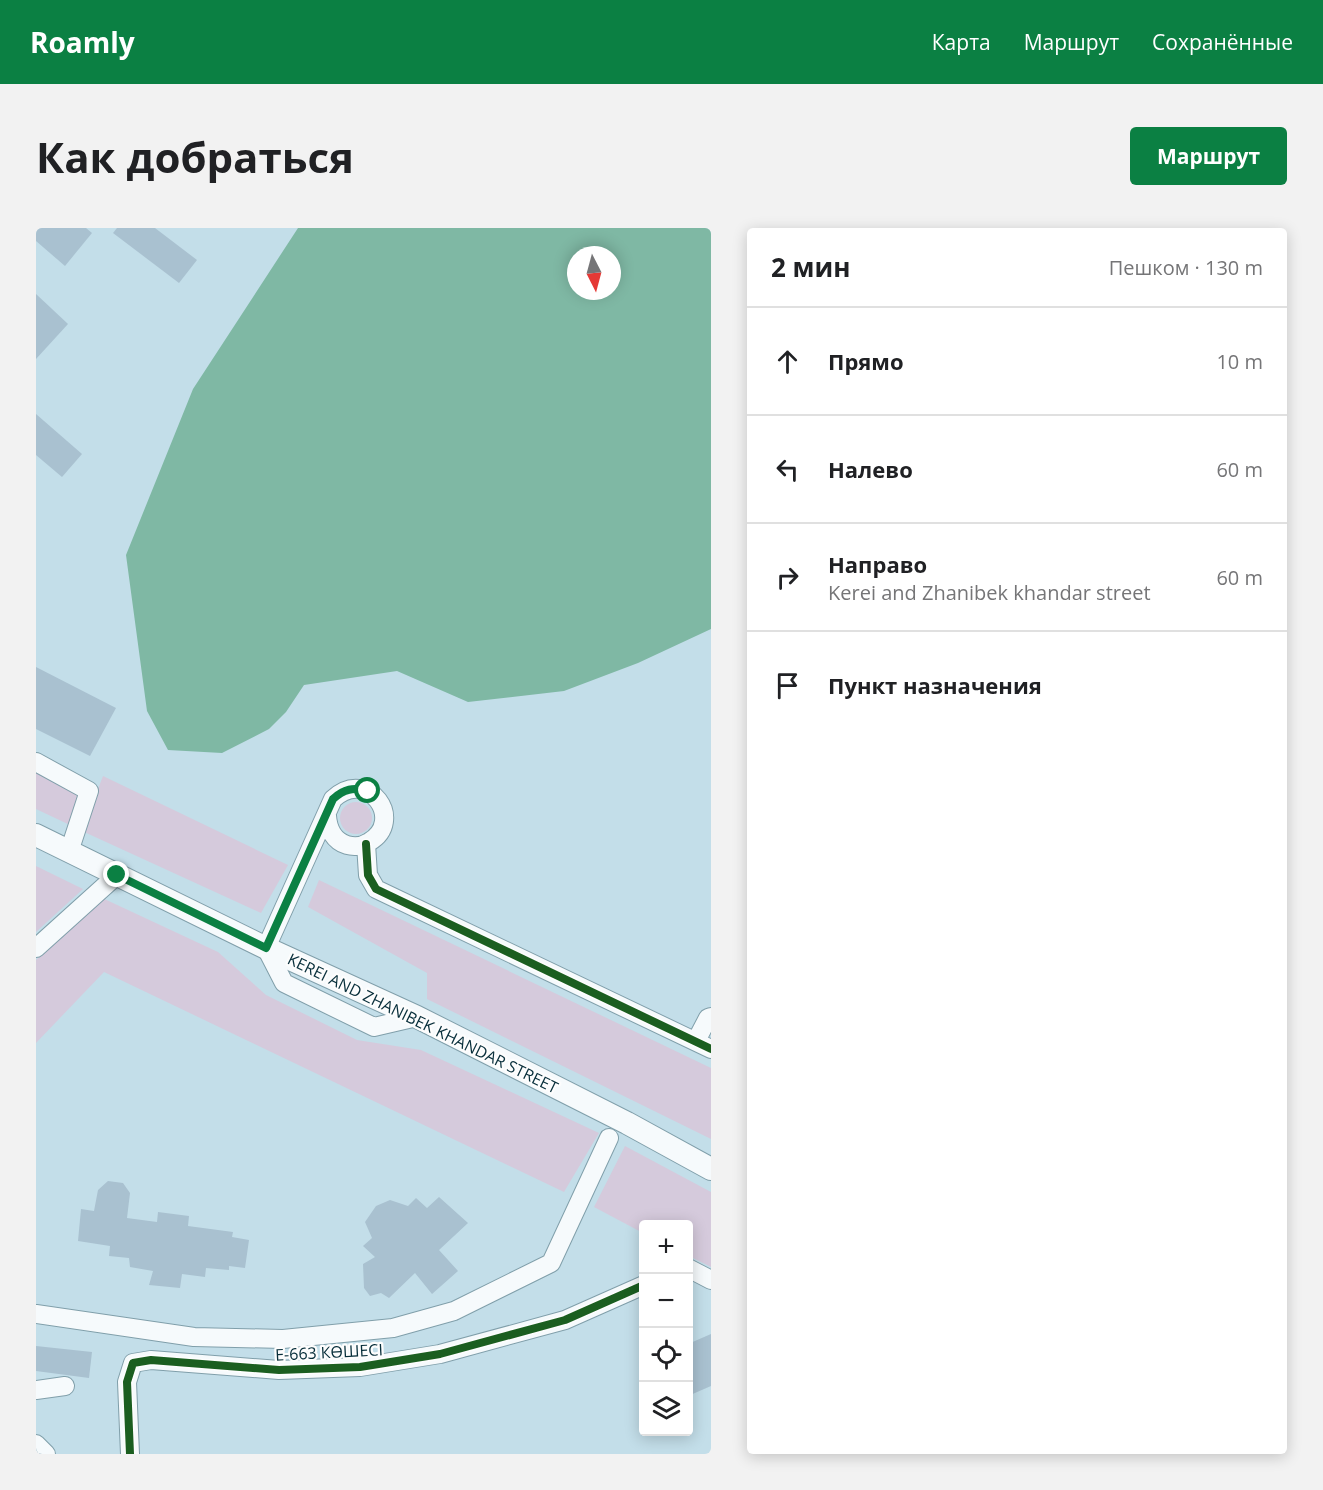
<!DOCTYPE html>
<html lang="ru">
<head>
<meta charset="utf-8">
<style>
  :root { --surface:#fff; --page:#f2f2f2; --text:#202124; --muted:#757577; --line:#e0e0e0; --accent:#0b8043 }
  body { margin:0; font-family:"Open Sans",sans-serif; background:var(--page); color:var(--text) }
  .controls { position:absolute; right:18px; bottom:18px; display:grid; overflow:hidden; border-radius:6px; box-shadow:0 3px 15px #0003 }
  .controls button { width:54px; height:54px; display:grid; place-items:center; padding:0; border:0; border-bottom:2px solid var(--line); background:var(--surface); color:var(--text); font:30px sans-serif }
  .compass { position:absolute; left:531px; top:18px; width:54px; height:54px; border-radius:50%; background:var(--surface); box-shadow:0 3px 15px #0003; rotate:174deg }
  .stop { position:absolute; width:18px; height:18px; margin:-14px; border:4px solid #0b8043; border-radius:50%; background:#fff }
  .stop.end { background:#0b8043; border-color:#fff; box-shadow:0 2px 6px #0008 }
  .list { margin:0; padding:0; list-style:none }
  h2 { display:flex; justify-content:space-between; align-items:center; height:78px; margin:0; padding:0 24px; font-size:26px }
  h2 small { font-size:20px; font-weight:400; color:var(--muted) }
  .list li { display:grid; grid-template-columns:39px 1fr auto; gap:18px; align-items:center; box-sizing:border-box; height:108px; padding:0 24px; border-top:2px solid var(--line) }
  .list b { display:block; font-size:22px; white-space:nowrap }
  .list p { margin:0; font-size:20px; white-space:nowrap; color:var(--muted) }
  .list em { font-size:20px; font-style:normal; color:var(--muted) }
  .icon { flex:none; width:33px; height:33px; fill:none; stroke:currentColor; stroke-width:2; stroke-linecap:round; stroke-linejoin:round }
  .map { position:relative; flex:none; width:675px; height:1226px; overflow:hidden; border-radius:6px }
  header { display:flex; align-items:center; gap:36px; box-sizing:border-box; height:84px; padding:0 30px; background:var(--accent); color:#fff }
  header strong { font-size:28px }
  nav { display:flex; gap:33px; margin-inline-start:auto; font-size:21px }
  .intro { display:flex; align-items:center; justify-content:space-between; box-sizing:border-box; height:144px; padding:0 36px }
  h1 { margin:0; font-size:42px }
  .button { padding:15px 27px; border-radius:6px; background:var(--accent); color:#fff; font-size:21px; font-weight:700 }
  main { display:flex; gap:36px; padding:0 36px }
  aside { flex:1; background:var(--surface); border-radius:6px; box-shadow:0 3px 15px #0003 }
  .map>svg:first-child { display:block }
</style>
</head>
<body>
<header>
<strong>Roamly</strong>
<nav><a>Карта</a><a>Маршрут</a><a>Сохранённые</a></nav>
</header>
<div class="intro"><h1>Как добраться</h1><a class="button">Маршрут</a></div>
<main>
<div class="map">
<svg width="675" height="1226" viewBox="0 0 675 1226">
  <rect width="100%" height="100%" fill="#c3dee9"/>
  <g fill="#d5cadc">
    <path d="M0,534L47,559L34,597L0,581Z"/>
    <path d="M67,548L252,637L225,685L46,603Z"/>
    <circle cx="320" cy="590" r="16"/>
    <path d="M0,638L47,661L0,704Z"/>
    <path d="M283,652L675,840V911L391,771V745L272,679Z"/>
    <path d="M62,668L182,724L230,767L321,812L385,822L563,905L528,964L68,744L0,815V732Z"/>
    <path d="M589,918L675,964V1039L653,1028L652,996H608L607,1005L558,979Z"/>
  </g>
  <path fill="#7fb8a4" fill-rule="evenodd" d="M262,0H675V401L602,435L528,463L432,474L361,443L268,457L250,484L233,501L186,525L132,522L111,483L90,327L157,161ZM540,27H576V63H540Z"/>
  <g fill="#a9c1d0">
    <path d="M2,0H50L56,5L29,38L0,13V3Z"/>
    <path d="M81,0H119L161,32L143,55L77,5Z"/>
    <path d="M0,66L32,96L0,131Z"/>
    <path d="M0,186L46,226L26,249L0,227Z"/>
    <path d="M0,439L80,480L54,528L0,501Z"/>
    <path d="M72,953L87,955L94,965L91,990L121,994L122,984L153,988L152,998L197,1004L196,1009L213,1012L209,1040L193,1038V1042L170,1040L169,1049L146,1046L144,1060L113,1057L117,1043L94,1039L93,1030L73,1028L74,1018L42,1013L45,981L58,983L62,962Z"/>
    <path d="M403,969L432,995L403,1022L422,1043L396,1066L379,1045L353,1070L345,1065L334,1068L328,1060L327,1036L339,1029L327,1018L336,1010L329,994L340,978L354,972L372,978L380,970L391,980Z"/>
    <path d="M675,1106V1158L652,1168V1116Z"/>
    <path d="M0,1118L56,1124L53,1150L0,1143Z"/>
  </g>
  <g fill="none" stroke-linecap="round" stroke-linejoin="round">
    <defs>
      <g id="minor">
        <path d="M0,534L53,563L33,624"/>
        <path d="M291,588C292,601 298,613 311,617C318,619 327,618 333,614C370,593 332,538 297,571L230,720L248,755L338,799L381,789"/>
        <path d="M330,616L332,647L340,661L675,821"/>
        <path d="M0,720L81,647"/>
        <path d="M660,813L672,790L675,789"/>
        <path d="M652,1040L675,1052"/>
        <path d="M0,1086L158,1109L247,1111L357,1100L418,1083L515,1035L573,910"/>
        <path d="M0,1162L29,1158"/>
        <path d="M0,1216L10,1226"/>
        <path d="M94,1226L91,1154L97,1135L115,1132L243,1142L324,1139L404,1126L529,1092L608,1057"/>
      </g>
      <path id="major" d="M0,607L230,720L381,789L591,895L675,941"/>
    </defs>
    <use href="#minor" stroke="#809faa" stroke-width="20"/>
    <use href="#major" stroke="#809faa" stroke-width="24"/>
    <use href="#minor" stroke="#f6fafc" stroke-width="18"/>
    <use href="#major" stroke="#f6fafc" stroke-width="22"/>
    <defs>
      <g id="cycleway">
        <path d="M330,616L332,647L340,661L675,821"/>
        <path d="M94,1226L91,1154L97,1135L115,1132L243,1142L324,1139L404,1126L529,1092L608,1057"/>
      </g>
    </defs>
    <use href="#cycleway" stroke="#fdfdfd" stroke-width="11"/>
    <use href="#cycleway" stroke="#1b5e20" stroke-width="8"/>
  </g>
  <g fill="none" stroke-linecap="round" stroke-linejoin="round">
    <path stroke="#0b8043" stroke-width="8" d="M81,647L230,720L297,571C308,561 317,559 332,563"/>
  </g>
  <g text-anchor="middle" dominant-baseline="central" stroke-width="4.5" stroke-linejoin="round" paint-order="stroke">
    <g font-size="16" fill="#072e3a" stroke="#fdfdfd">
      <text transform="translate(387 795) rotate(26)">KEREI AND ZHANIBEK KHANDAR STREET</text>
      <text transform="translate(293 1124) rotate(-3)">Е-663 КӨШЕСІ</text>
    </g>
  </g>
</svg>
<div class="controls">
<button>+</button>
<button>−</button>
<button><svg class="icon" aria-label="locate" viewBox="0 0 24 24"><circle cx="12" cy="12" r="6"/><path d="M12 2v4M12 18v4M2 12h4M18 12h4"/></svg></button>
<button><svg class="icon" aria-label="layers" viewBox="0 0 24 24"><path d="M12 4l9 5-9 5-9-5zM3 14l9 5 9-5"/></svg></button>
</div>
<svg class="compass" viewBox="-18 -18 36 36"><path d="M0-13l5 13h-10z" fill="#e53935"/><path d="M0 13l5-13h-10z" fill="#757577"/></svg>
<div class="stop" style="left:332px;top:563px"></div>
<div class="stop end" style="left:81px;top:647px"></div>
</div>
<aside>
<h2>2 мин<small>Пешком · 130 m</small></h2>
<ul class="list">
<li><svg class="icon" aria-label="ahead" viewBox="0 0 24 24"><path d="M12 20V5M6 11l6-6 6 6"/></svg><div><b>Прямо</b></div><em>10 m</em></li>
<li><svg class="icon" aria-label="left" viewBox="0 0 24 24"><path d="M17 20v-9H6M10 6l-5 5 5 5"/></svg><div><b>Налево</b></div><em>60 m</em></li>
<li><svg class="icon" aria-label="right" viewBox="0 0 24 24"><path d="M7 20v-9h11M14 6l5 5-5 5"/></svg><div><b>Направо</b><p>Kerei and Zhanibek khandar street</p></div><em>60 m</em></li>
<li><svg class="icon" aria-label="arrive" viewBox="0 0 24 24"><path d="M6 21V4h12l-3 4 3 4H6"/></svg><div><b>Пункт назначения</b></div></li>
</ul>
</aside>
</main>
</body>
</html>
